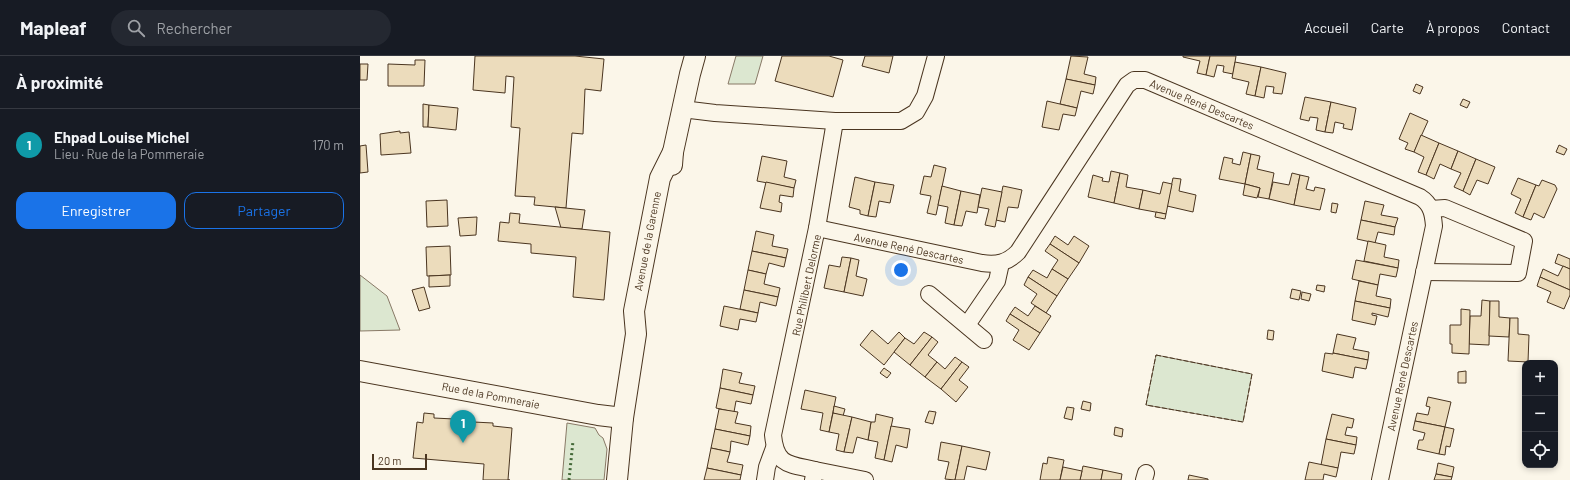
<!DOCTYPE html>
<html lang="fr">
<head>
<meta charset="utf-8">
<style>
  :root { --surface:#171b24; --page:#242831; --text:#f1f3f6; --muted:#9ea1a6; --line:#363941; --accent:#1a73e8 }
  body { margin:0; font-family:Barlow,sans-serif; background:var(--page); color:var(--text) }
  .controls { position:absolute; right:12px; bottom:12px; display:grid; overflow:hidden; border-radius:8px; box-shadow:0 2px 6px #0003 }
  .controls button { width:36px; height:36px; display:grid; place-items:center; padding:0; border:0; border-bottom:1px solid var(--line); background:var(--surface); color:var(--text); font:20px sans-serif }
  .scale { position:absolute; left:12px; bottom:10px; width:55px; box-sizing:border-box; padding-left:4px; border:2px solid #4a3520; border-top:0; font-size:11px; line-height:14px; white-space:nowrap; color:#4a3520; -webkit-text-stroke:3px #fbf6e9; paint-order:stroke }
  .you { position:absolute; left:541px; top:214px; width:14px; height:14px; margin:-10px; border:3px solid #fff; border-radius:50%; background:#1a73e8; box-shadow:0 0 0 6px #1a73e833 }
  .badge { display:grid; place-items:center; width:26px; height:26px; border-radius:50%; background:var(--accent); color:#fff; font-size:13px; font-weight:700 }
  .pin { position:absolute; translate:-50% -33px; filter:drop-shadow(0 1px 2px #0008) }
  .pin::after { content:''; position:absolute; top:21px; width:14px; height:12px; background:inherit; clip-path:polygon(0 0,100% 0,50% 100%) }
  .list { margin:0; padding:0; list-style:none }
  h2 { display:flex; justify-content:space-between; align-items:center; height:52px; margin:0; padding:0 16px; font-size:17px }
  h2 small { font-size:13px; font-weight:400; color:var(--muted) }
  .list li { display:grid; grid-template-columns:26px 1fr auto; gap:12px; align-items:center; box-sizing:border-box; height:72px; padding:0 16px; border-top:1px solid var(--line) }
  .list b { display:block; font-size:15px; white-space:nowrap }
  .list p { margin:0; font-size:13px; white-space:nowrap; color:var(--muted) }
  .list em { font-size:13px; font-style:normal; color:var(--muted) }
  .actions { display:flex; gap:8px; padding:12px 16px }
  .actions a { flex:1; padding:9px 0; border:1px solid var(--accent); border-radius:12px; text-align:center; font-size:14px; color:var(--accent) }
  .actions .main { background:var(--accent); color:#fff }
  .icon { flex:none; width:22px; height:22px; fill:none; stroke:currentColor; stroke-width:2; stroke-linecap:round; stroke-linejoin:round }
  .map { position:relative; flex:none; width:1210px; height:424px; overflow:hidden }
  header { display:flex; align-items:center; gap:24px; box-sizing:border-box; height:56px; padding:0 20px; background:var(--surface); border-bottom:1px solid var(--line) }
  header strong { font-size:19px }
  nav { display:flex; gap:22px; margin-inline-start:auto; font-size:14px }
  .search { width:280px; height:36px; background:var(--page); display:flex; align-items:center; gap:10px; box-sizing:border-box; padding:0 14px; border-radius:22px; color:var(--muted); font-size:15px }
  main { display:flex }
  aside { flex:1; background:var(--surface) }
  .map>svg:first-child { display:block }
</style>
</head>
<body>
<header>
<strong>Mapleaf</strong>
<div class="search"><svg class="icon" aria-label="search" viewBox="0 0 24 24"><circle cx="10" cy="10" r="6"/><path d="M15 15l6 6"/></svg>Rechercher</div>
<nav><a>Accueil</a><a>Carte</a><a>À propos</a><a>Contact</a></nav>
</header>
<main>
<aside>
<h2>À proximité<small></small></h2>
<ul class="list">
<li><span class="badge" style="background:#0f9aa8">1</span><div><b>Ehpad Louise Michel</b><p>Lieu · Rue de la Pommeraie</p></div><em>170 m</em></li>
</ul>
<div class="actions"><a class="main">Enregistrer</a><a>Partager</a></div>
</aside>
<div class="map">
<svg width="1210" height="424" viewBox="0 0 1210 424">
  <rect width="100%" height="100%" fill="#fbf6e9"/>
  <g fill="#dce7d0" stroke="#887966">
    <path d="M376,0H403L395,28H368Z"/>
    <path d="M0,219L27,240L40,274L0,275Z"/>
    <path d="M796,299L892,318L883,366L786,349Z"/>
    <path d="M207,367L235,372L239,379L243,382L247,393L244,424H202Z"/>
  </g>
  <g fill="#ecdcbc" stroke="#4a3520">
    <path d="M115,0H215L244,3L241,35L225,33L223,78L212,77L206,152L174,149L175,141L155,140L160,72L151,71L154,21L146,20L145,37L113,34Z"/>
    <path d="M422,0H469L483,4L473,41L415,25Z"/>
    <path d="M505,0H533L529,17L502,10Z"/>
    <path d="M711,0L728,1L724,18L736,21L735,29L706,23Z"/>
    <path d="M823,0H850L846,19L837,17L840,5L823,1Z"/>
    <path d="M850,0H876L873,18L863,16L864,10L857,9L854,21L846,19Z"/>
    <path d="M55,4H65L64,30H28V8L55,9Z"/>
    <path d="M875,6L901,11L895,40L886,38L889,26L872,22Z"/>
    <path d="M0,8H8L7,24H0Z"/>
    <path d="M901,11L926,17L922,38L913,37L914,31L906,30L904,42L895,40Z"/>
    <path d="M706,23L735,29L733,38L721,35L717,52L700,48Z"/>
    <path d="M1056,28L1063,31L1060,38L1053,35Z"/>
    <path d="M945,41L971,46L965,76L956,74L958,62L950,61L949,65L940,63Z"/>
    <path d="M1103,43L1110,46L1107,52L1100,49Z"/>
    <path d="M687,45L717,52L715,60L703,58L699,74L682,71Z"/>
    <path d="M971,46L996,52L992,74L983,72L984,68L975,66L973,77L965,76Z"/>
    <path d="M63,48L69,49L68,71H63Z"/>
    <path d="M69,49L98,52L96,74L68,71Z"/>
    <path d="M1050,57L1068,65L1054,96L1045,93L1048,87L1039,83Z"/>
    <path d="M40,75V77L49,76L51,97L21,99L20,78Z"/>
    <path d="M1061,79L1079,87L1066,119L1058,116L1064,101L1054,96Z"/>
    <path d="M1079,87L1098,95L1091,113L1080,108L1074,123L1066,119Z"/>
    <path d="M6,89L8,116L0,117V90Z"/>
    <path d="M1199,89L1207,93L1204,99L1196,96Z"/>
    <path d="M1098,95L1116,103L1103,135L1094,131L1101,117L1091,113Z"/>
    <path d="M883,96L891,98L885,128L859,123L864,101L873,103L872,107L880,109Z"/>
    <path d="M891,98L900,100L897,113L914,117L909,143L898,141L900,132L885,128Z"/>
    <path d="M402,100L427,105L424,121L436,124L434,132L397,125Z"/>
    <path d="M1116,103L1135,111L1128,128L1117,124L1110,139L1103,135Z"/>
    <path d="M574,109L586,112L576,159L567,157L571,140L560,138L564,120L571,121Z"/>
    <path d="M751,115L760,117L754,147L728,141L733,119L743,122L742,125L749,126Z"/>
    <path d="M760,117L768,119L766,131L783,134L779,153L754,147Z"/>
    <path d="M932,117L940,119L934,149L909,143L913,126L929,129Z"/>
    <path d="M940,119L949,121L946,133L954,135L955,131L965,133L960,154L934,149Z"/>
    <path d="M495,121L515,126L508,160L500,158V154L489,151Z"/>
    <path d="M813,122L821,123L819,135L836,139L833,156L807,150Z"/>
    <path d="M1158,122L1176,129L1163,161L1155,157L1161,143L1151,138Z"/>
    <path d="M1182,124L1195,129L1197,133L1184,162L1174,157L1171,164L1163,161L1176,129L1179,130Z"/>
    <path d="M406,126L434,132L433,141L420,139L419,146L422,147L421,156L400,152Z"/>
    <path d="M515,126L534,129L530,147L519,145L516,161L508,160Z"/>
    <path d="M803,126L812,128L806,158L779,153L783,134L800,138Z"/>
    <path d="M885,128L900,132L897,142L883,139Z"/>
    <path d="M582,130L601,135L594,169L585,167L588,151L578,149Z"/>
    <path d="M643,130L662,134L658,152L648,151L645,166L636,164Z"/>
    <path d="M622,132L642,136L635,171L625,169L629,153L618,151Z"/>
    <path d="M601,135L620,139L617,157L606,155L602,170L594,169Z"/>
    <path d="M87,144L88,170L67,171L66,145Z"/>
    <path d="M1005,145L1024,149L1021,159L1038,162L1035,171L1001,164Z"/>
    <path d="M972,147L978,148L976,157L971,156Z"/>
    <path d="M195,151L225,154L222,173L201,172Z"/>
    <path d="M796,156L806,158L805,163L795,161Z"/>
    <path d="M150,157L160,158L159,167L250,176L244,244L213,241L216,201L171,197V188L138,185L140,166L149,167Z"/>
    <path d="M117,161L116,179L100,180L98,162Z"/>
    <path d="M1001,164L1035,171L1034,179L1018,176L1015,187L997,183Z"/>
    <path d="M396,175L414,179L412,190L428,193L426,202L392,195Z"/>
    <path d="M695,180L708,189L714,180L729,190L719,207L690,188Z"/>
    <path d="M1008,185L1026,189L1024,201L1039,204L1038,212L1004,205Z"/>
    <path d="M690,188L719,207L708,223L692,213L698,204L685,195Z"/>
    <path d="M90,190L91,219L67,220L66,191Z"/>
    <path d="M392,195L426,202L424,211L409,207L406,218L388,214Z"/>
    <path d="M1198,198L1210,203V213L1195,207Z"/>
    <path d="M482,201L491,202L484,236L464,232L469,209L480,211Z"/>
    <path d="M491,202L499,204L496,220L507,223L503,240L484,236Z"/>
    <path d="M996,204L1038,212L1036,221L1020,218L1018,229L992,223Z"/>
    <path d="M1203,210L1210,213V234L1180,221L1183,213L1198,220Z"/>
    <path d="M692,213L708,223L697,240L668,221L673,214L687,222Z"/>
    <path d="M388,214L406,218L404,228L420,232L418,241L384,234Z"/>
    <path d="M90,219V230L69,231V220Z"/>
    <path d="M668,221L697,240L686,257L671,247L677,238L664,229Z"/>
    <path d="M1180,221L1210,234V239L1204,253L1187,246L1191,236L1177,230Z"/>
    <path d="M999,225L1018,229L1016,240L1031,243L1030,252L995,245Z"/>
    <path d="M957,229L965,230L964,236L956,234Z"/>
    <path d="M64,231L70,252L59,255L52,234Z"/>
    <path d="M932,233L941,235L939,244L930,242Z"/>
    <path d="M384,234L418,241L416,250L400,246L398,257L380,253Z"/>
    <path d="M942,236L951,238L949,245L941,243Z"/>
    <path d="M1122,244L1130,245L1129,289L1109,288L1110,260H1121Z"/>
    <path d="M995,245L1030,252L1028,261L1012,257V259L1017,260L1015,269L992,264Z"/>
    <path d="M1130,245H1139V261L1150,262L1149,281L1129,280Z"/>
    <path d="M364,250L398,257L396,266L380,263L378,274L360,270Z"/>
    <path d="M675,250L691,260L680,277L650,258L655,251L668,260Z"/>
    <path d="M1101,253L1110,254L1109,298L1092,297V288H1090V269H1101Z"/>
    <path d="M650,258L680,277L669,294L653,284L659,274L646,265Z"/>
    <path d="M1150,262H1158V278L1169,279L1168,306L1148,305Z"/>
    <path d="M512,274L528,288L539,276L545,282L524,309L500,289Z"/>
    <path d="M908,274L914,275L913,284L907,283Z"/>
    <path d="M564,276L572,281L550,309L534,296L545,282L554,288Z"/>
    <path d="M977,278L996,282L993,293L1009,296L1008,304L973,297Z"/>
    <path d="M572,281L578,286L568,299L577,306L565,321L550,309Z"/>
    <path d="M965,297L973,298V297L1008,304L1006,313L995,311L993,322L962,315Z"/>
    <path d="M595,301L602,306L581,333L565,321L577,306L585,313Z"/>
    <path d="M602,306L609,311L599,324L608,331L596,346L581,333Z"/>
    <path d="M524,312L531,317L527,322L520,317Z"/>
    <path d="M363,313L382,317L379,327L395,330L393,339L360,332Z"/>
    <path d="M1106,315V327H1098V316Z"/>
    <path d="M360,332L393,339L391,348L376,345L374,356L356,352Z"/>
    <path d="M445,334L476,341L469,376L460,374L463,357L441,353Z"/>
    <path d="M1068,341L1091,346L1085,371L1055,365L1057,357L1068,359L1070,351L1066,350Z"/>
    <path d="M723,345L731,347L730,355L721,353Z"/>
    <path d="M474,350L485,353L483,360L473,357Z"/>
    <path d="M707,351L714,352L712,364L704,362Z"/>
    <path d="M359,353L378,356L375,367L391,370L390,380L355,373Z"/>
    <path d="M569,355L576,356L573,368L565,366Z"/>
    <path d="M64,357L74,358V362L94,363V365L133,367V370L152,372L148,424H150H123L124,408L53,402L57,366L63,367Z"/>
    <path d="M473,357L492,361L484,396L476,394L479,378L469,376Z"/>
    <path d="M516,358L533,362L524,404L515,402L518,386L508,384L511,366H515Z"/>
    <path d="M972,358L994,363L992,372L987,371L985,379L997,381L996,389L966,383Z"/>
    <path d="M492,361L511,366L508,384L497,381L493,397L484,396Z"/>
    <path d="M1055,365L1085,371L1079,398L1057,393L1059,384H1063L1065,377L1053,374Z"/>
    <path d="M531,370L550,373L547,392L536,389L532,406L524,404Z"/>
    <path d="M755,371L763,373L762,381L754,379Z"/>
    <path d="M1085,371L1094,373L1090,391L1086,390L1085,399L1079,398Z"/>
    <path d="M355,373L390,380L388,389L371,385L370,396L351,392Z"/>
    <path d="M966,383L996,389L994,398L981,396L978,412L961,409Z"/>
    <path d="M581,386L602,390L595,424L585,423L589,406L578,404Z"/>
    <path d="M602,390L630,396L626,414L607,410L604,424H595Z"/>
    <path d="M351,392L370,396L367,406L383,409L381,419L347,412Z"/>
    <path d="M688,401L704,404L700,424H680L683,407L687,408Z"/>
    <path d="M949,406L978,412L976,421L964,418L963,424H945Z"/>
    <path d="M1078,407L1094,411L1092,421L1076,418Z"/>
    <path d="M723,410L743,414L741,424H720Z"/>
    <path d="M703,411L722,415L720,424H700Z"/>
    <path d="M347,412L381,419L380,424H344Z"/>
    <path d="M743,414L762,418L761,424H741Z"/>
    <path d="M1076,418L1092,421L1091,424H1074Z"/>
    <path d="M829,419L848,423V424H828Z"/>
  </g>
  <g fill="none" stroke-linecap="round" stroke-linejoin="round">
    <defs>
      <g id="minor">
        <path d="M322,53L355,57L475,65H541L556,56L565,40L576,0"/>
        <path d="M457,172L622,207C637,209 647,207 658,196L767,29L774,24H785L1060,141C1071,148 1073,157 1074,170L1020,424"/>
        <path d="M1064,216L1158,217L1164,185L1085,152L1071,153"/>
        <path d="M569,238L624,284"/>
        <path d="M607,269L637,225L641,207"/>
        <path d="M455,414L505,424"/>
        <path d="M405,424L407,411L414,392"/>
        <path d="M453,424L455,414C429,408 416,410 413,379L457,172L475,65"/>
        <path d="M784,424L786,417"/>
      </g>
      <g id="tertiary">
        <path d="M312,109L313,96L330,18L335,0"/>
        <path d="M0,315L238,359L263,362"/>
        <path d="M257,424L263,362L276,278L274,255L300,122L313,96"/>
      </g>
    </defs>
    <use href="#minor" stroke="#4a3520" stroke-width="18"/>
    <use href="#tertiary" stroke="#4a3520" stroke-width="22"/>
    <use href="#minor" stroke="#fbf6e9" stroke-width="16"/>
    <use href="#tertiary" stroke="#fbf6e9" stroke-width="20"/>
    <path stroke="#436837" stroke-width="3" stroke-dasharray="2 3" stroke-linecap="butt" d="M209,424L213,385"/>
    <path stroke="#4a3520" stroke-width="1" stroke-dasharray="5 2" stroke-linecap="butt" d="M796,299L892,318L883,366L786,349Z"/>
  </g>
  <g text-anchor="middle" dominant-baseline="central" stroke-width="3" stroke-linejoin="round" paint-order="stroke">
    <g font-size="11" fill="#4a3520" stroke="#fbf6e9">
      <text transform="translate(842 48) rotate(23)">Avenue René Descartes</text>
      <text transform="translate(287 185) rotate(-79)">Avenue de la Garenne</text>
      <text transform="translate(549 192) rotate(12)">Avenue René Descartes</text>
      <text transform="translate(446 229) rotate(-78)">Rue Philibert Delorme</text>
      <text transform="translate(1042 320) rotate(-78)">Avenue René Descartes</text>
      <text transform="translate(131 339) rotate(11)">Rue de la Pommeraie</text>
    </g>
  </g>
</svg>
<div class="controls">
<button>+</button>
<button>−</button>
<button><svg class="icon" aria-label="locate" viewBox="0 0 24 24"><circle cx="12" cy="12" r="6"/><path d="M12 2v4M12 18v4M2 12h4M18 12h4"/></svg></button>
</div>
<div class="scale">20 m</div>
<div class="you"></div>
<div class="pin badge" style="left:103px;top:387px;background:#0f9aa8">1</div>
</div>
</main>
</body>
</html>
